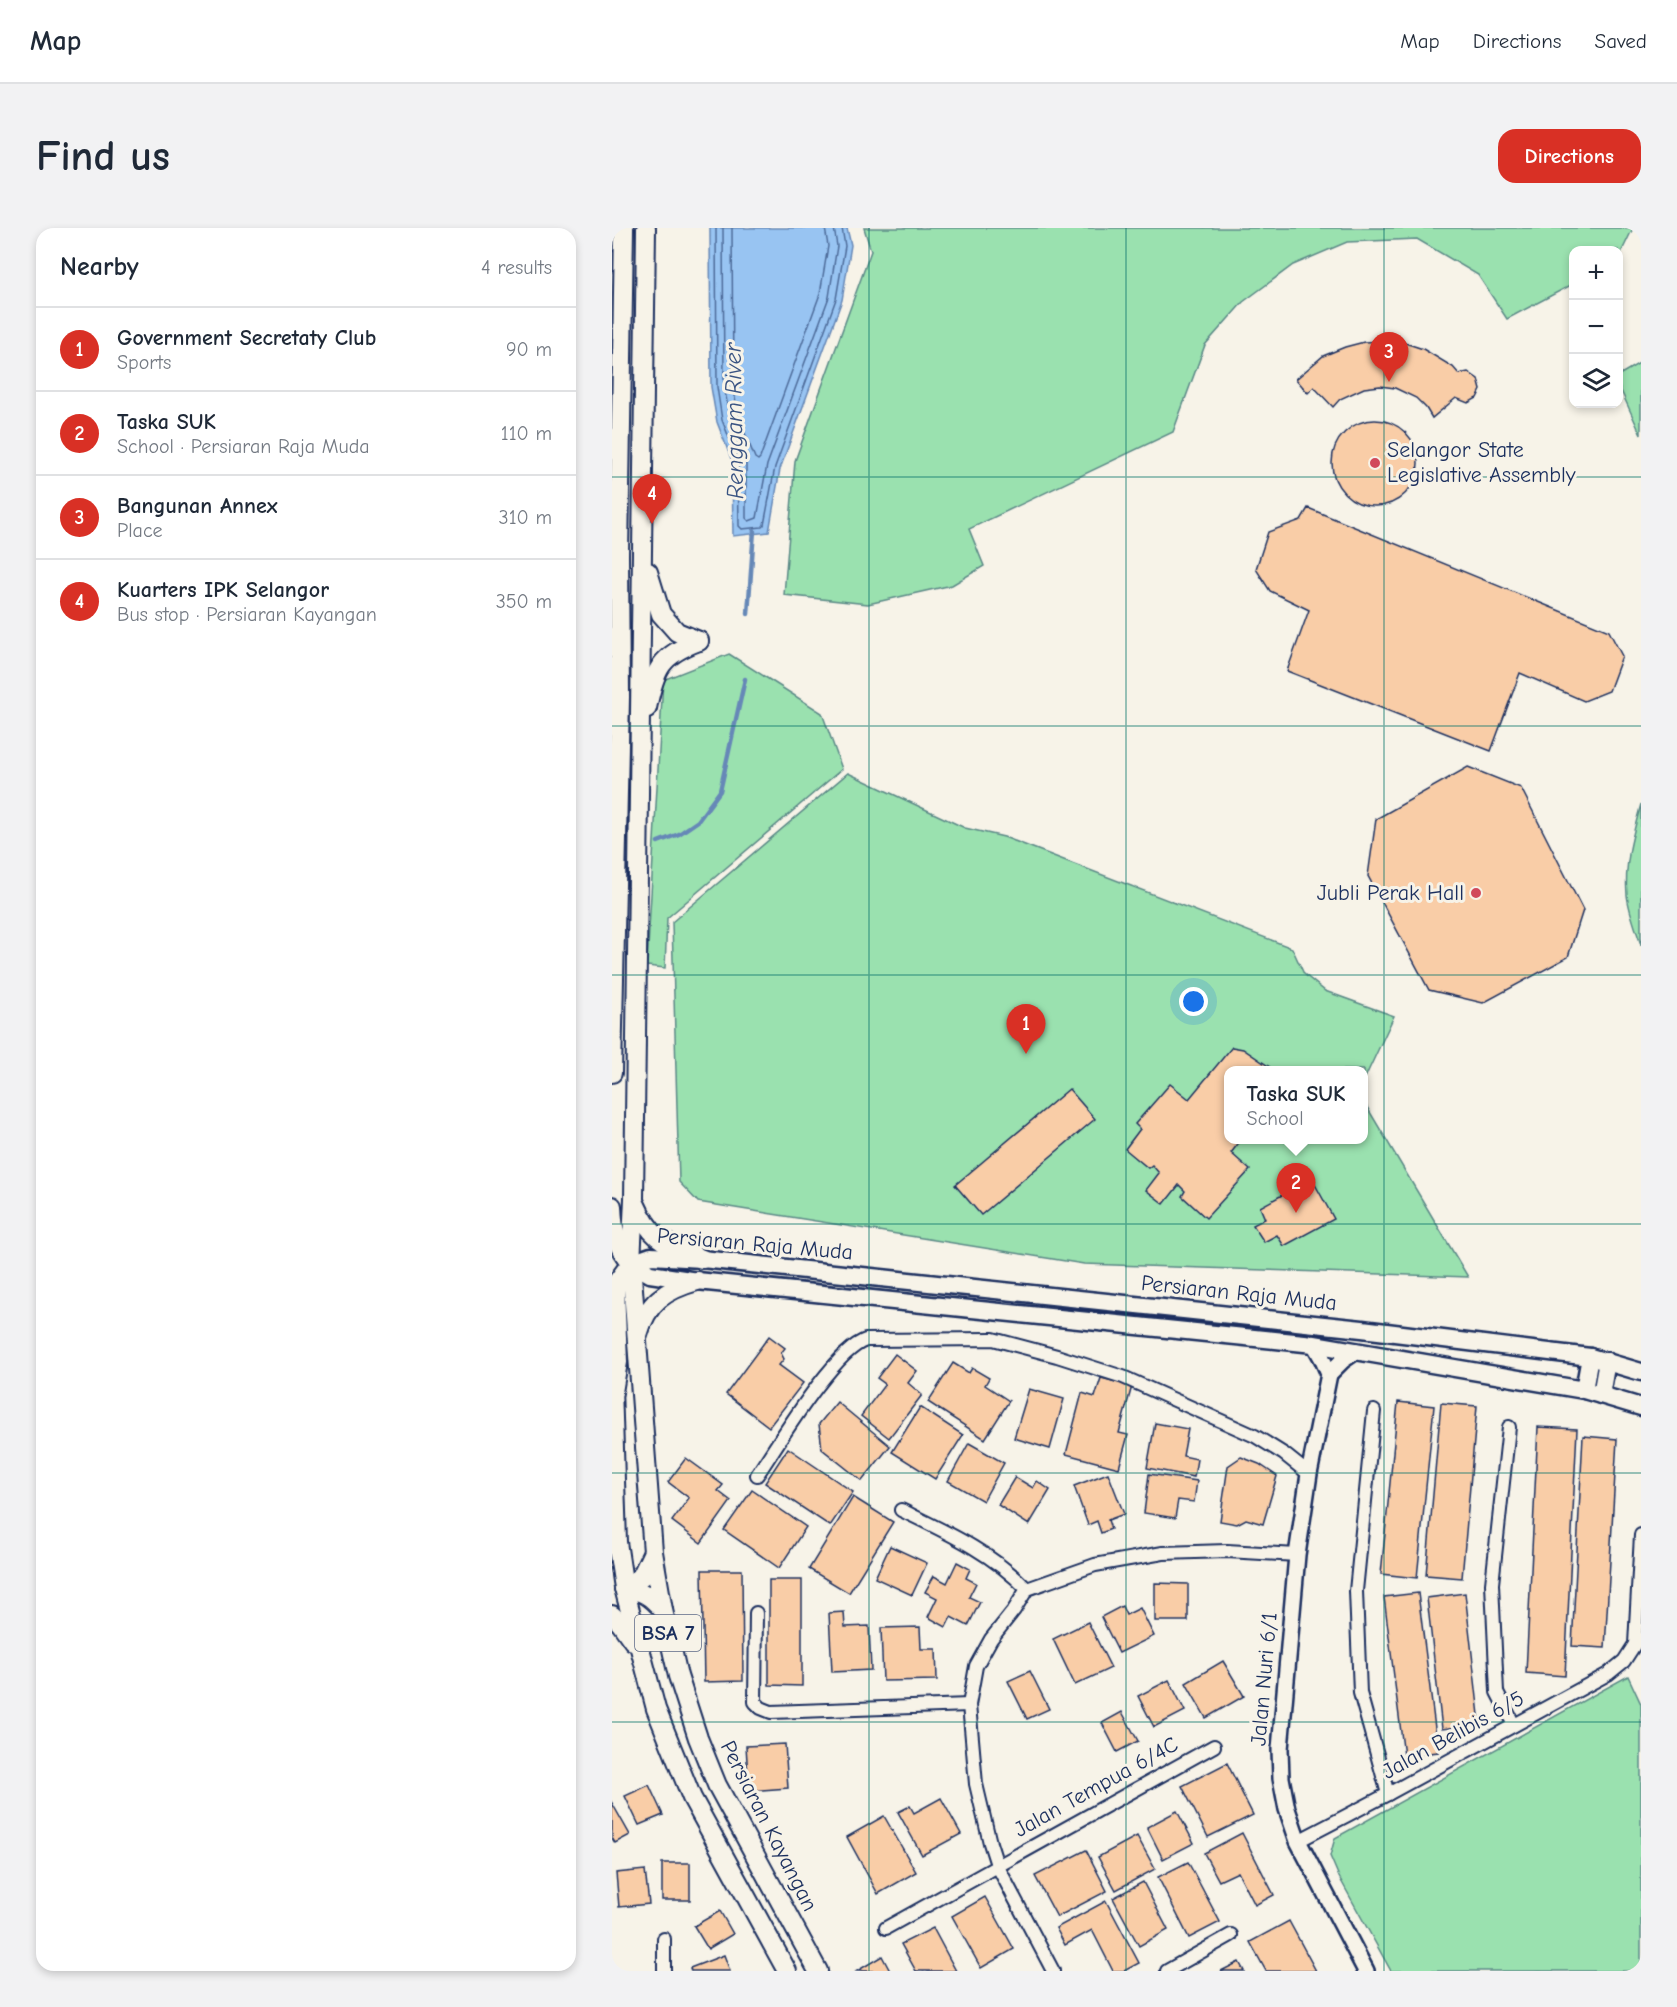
<!DOCTYPE html>
<html lang="en">
<head>
<meta charset="utf-8">
<style>
  :root { --surface:#fff; --page:#f2f2f3; --text:#1f2937; --muted:#747a83; --line:#e0e1e3; --accent:#d93025 }
  body { margin:0; font-family:"Comic Neue",sans-serif; background:var(--page); color:var(--text) }
  .controls { position:absolute; right:18px; top:18px; display:grid; overflow:hidden; border-radius:12px; box-shadow:0 3px 9px #0003 }
  .controls button { width:54px; height:54px; display:grid; place-items:center; padding:0; border:0; border-bottom:2px solid var(--line); background:var(--surface); color:var(--text); font:30px sans-serif }
  .you { position:absolute; left:582px; top:774px; width:21px; height:21px; margin:-15px; border:4px solid #fff; border-radius:50%; background:#1a73e8; box-shadow:0 0 0 9px #1a73e833 }
  .badge { display:grid; place-items:center; width:39px; height:39px; border-radius:50%; background:var(--accent); color:#fff; font-size:20px; font-weight:700 }
  .pin { position:absolute; translate:-50% -50px; filter:drop-shadow(0 2px 3px #0008) }
  .pin::after { content:''; position:absolute; top:32px; width:21px; height:18px; background:inherit; clip-path:polygon(0 0,100% 0,50% 100%) }
  .popup { position:absolute; left:612px; top:838px; width:144px; height:78px; box-sizing:border-box; display:grid; place-content:center; border-radius:12px; background:var(--surface); filter:drop-shadow(0 2px 4px #0005); font-size:20px; white-space:nowrap; color:var(--muted) }
  .popup b { font-size:22px; color:var(--text) }
  .popup::after { content:''; position:absolute; left:50%; top:100%; margin-left:-12px; border:12px solid transparent; border-top-color:var(--surface) }
  .list { margin:0; padding:0; list-style:none }
  h2 { display:flex; justify-content:space-between; align-items:center; height:78px; margin:0; padding:0 24px; font-size:26px }
  h2 small { font-size:20px; font-weight:400; color:var(--muted) }
  .list li { display:grid; grid-template-columns:39px 1fr auto; gap:18px; align-items:center; box-sizing:border-box; height:84px; padding:0 24px; border-top:2px solid var(--line) }
  .list b { display:block; font-size:22px; white-space:nowrap }
  .list p { margin:0; font-size:20px; white-space:nowrap; color:var(--muted) }
  .list em { font-size:20px; font-style:normal; color:var(--muted) }
  .icon { flex:none; width:33px; height:33px; fill:none; stroke:currentColor; stroke-width:2; stroke-linecap:round; stroke-linejoin:round }
  .map { position:relative; flex:none; width:1029px; height:1743px; overflow:hidden; border-radius:18px }
  header { display:flex; align-items:center; gap:36px; box-sizing:border-box; height:84px; padding:0 30px; background:var(--surface); border-bottom:2px solid var(--line) }
  header strong { font-size:28px }
  nav { display:flex; gap:33px; margin-inline-start:auto; font-size:21px }
  .intro { display:flex; align-items:center; justify-content:space-between; box-sizing:border-box; height:144px; padding:0 36px }
  h1 { margin:0; font-size:42px }
  .button { padding:15px 27px; border-radius:18px; background:var(--accent); color:#fff; font-size:21px; font-weight:700 }
  main { display:flex; gap:36px; padding:0 36px }
  aside { flex:1; background:var(--surface); border-radius:18px; box-shadow:0 3px 9px #0003 }
  .map>svg:first-child { display:block }
</style>
</head>
<body>
<header>
<strong>Map</strong>
<nav><a>Map</a><a>Directions</a><a>Saved</a></nav>
</header>
<div class="intro"><h1>Find us</h1><a class="button">Directions</a></div>
<main>
<aside>
<h2>Nearby<small>4 results</small></h2>
<ul class="list">
<li><span class="badge">1</span><div><b>Government Secretaty Club</b><p>Sports</p></div><em>90 m</em></li>
<li><span class="badge">2</span><div><b>Taska SUK</b><p>School · Persiaran Raja Muda</p></div><em>110 m</em></li>
<li><span class="badge">3</span><div><b>Bangunan Annex</b><p>Place</p></div><em>310 m</em></li>
<li><span class="badge">4</span><div><b>Kuarters IPK Selangor</b><p>Bus stop · Persiaran Kayangan</p></div><em>350 m</em></li>
</ul>
</aside>
<div class="map">
<svg width="1029" height="1743" viewBox="0 0 1029 1743">
  <rect width="100%" height="100%" fill="#f7f3e8"/>
  <filter id="ink" filterUnits="userSpaceOnUse"><feTurbulence type="fractalNoise" baseFrequency=".0167" numOctaves="2"/><feDisplacementMap in="SourceGraphic" scale="12" xChannelSelector="R" yChannelSelector="G"/><feConvolveMatrix kernelMatrix="1 2 1 2 8 2 1 2 1" color-interpolation-filters="sRGB"/></filter>
  <g filter="url(#ink)">
    <g fill="#9ae1af" stroke="#5a8886" stroke-width="1.5">
      <path d="M252,0H1021L1007,29L1006,22H962L961,56L895,91L866,47L805,11L735,14L681,37L631,74L593,117L561,204L357,301L372,338L340,357L256,376L172,367L183,233L259,23Z"/>
      <path d="M1029,134V207L1006,156L1007,147Z"/>
      <path d="M117,426L210,485L230,541L55,690L53,740L35,738L51,452Z"/>
      <path d="M236,545L353,600L392,609L680,720L692,746L713,763L782,788L752,852V842H616V912H752V874L856,1049L472,1036L86,974L67,954L60,694Z"/>
      <path d="M1029,576V717C1024,701 1017,684 1015,667C1012,636 1021,606 1029,576Z"/>
      <path d="M1016,1448L1029,1476V1743H779L727,1649L718,1628L723,1610Z"/>
    </g>
    <path fill="#98c4f2" stroke="#6688b7" stroke-width="1.5" d="M98,0H235L239,17L230,72L168,241L157,304L121,308L120,233L105,194L99,159Z"/>
    <g fill="none" stroke-linecap="round" stroke-linejoin="round">
      <g stroke="#4d6b99" stroke-width="1.5">
        <path d="M104,0L105,159L110,192L126,232L127,298L130,301L150,299L152,297L163,239L224,71L233,18L230,0"/>
        <path d="M111,0L112,158L118,190L134,231V290L137,293L145,290L155,237L217,69L225,18L222,0"/>
        <path d="M120,0L121,157L126,188L143,230L146,232L148,230L208,66L216,18L213,0"/>
      </g>
      <g stroke="#6688b7" stroke-width="4.5">
        <path d="M136,386L142,302"/>
        <path d="M46,614L67,606L86,593L108,563L133,451"/>
      </g>
    </g>
    <g fill="#f9cda7" stroke="#1b2f5e" stroke-width="1.5">
      <path d="M773,113L793,115L811,121L841,139L847,146L856,144L866,151L869,162L865,170L856,175L844,170L820,190L814,180L804,170L783,160L768,158L752,160L728,171L721,179L702,159L696,165L684,151L711,128L733,119L752,114Z"/>
      <circle cx="763" cy="235" r="43"/>
      <path d="M696,280L997,403L1010,428L997,463L972,473L908,445L879,523L675,443L697,382L658,363L644,341L656,304L689,292Z"/>
      <path d="M856,539L909,560L971,682L956,729L871,775L817,762L756,648L764,591Z"/>
      <path d="M620,819L631,821L662,842H616V912H629L619,925L638,942L594,990L570,968L573,963L567,957L552,976L534,962L547,945L540,937L536,940L513,921L528,901L523,896L558,856L577,871Z"/>
      <path d="M457,861L483,891L369,987L343,957Z"/>
      <path d="M700,951L722,991L672,1018L665,1007L652,1014L641,997L653,991L648,979Z"/>
      <path d="M157,1108L173,1120L169,1125L172,1131L167,1137L191,1155L157,1199L114,1166Z"/>
      <path d="M283,1126L305,1143L296,1155L310,1167L277,1210L249,1188L273,1156L265,1150Z"/>
      <path d="M341,1135L357,1145L360,1140L377,1150L373,1157L397,1173L373,1211L316,1174Z"/>
      <path d="M489,1150L520,1158L507,1205L516,1207L507,1240L454,1226L470,1165L483,1169Z"/>
      <path d="M417,1161L452,1171L438,1221L402,1210Z"/>
      <path d="M225,1174L278,1218L250,1253L210,1221L207,1196Z"/>
      <path d="M786,1174L822,1178L805,1350L769,1346Z"/>
      <path d="M829,1175L865,1178L850,1350L814,1347Z"/>
      <path d="M308,1179L351,1207L323,1251L280,1224Z"/>
      <path d="M543,1195L576,1201L571,1228L585,1231L582,1249L535,1240Z"/>
      <path d="M926,1199L965,1201L953,1448L914,1445Z"/>
      <path d="M971,1208L1005,1211L993,1420L960,1418Z"/>
      <path d="M357,1215L392,1235L371,1273L336,1253Z"/>
      <path d="M176,1220L241,1264L218,1298L153,1255Z"/>
      <path d="M629,1229L647,1236L665,1248L651,1296L634,1291L625,1296L608,1293L616,1238Z"/>
      <path d="M74,1230L111,1257L106,1263L119,1273L89,1315L60,1293L77,1270L56,1254Z"/>
      <path d="M496,1245L512,1286L496,1292L499,1301L489,1305L485,1293L476,1297L462,1258Z"/>
      <path d="M537,1246L585,1253L582,1274L566,1272L563,1290L532,1285Z"/>
      <path d="M403,1249L421,1260L425,1253L438,1262L417,1297L386,1277Z"/>
      <path d="M140,1262L194,1299L167,1340L112,1302Z"/>
      <path d="M241,1269L281,1294L237,1365L197,1341Z"/>
      <path d="M278,1318L315,1335L300,1367L263,1350Z"/>
      <path d="M345,1334L358,1341L354,1350L364,1355L357,1369L368,1374L356,1398L339,1389L334,1399L316,1389L325,1370L313,1364L322,1348L335,1355Z"/>
      <path d="M90,1342H130L131,1453L92,1454Z"/>
      <path d="M157,1352H190V1458L157,1457Z"/>
      <path d="M543,1355L576,1356V1393H543Z"/>
      <path d="M806,1365L826,1524L792,1528L772,1369Z"/>
      <path d="M853,1365L868,1496L830,1501L815,1370Z"/>
      <path d="M510,1378L514,1387L528,1380L542,1408L507,1425L489,1389Z"/>
      <path d="M232,1384L233,1399L257,1398L259,1442L220,1444L217,1385Z"/>
      <path d="M476,1394L499,1440L463,1457L441,1411Z"/>
      <path d="M308,1399L309,1421H324L325,1452L271,1453L269,1400Z"/>
      <path d="M611,1433L632,1468L594,1490L574,1455Z"/>
      <path d="M418,1443L437,1481L415,1491L396,1453Z"/>
      <path d="M557,1452L573,1483L542,1499L526,1468Z"/>
      <path d="M510,1484L526,1513L505,1524L490,1495Z"/>
      <path d="M173,1516L176,1560L137,1563L134,1518Z"/>
      <path d="M615,1535L641,1587L596,1609L570,1558Z"/>
      <path d="M37,1557L51,1587L27,1597L13,1568Z"/>
      <path d="M329,1570L349,1606L310,1627L286,1584L298,1578L302,1585Z"/>
      <path d="M0,1575L18,1607L3,1615L0,1610Z"/>
      <path d="M565,1583L582,1615L551,1631L535,1599Z"/>
      <path d="M272,1588L304,1644L266,1666L235,1609Z"/>
      <path d="M630,1605L662,1667L643,1677L626,1644L607,1653L592,1625Z"/>
      <path d="M525,1608L543,1641L504,1662L486,1629Z"/>
      <path d="M474,1622L495,1663L445,1689L423,1648Z"/>
      <path d="M576,1634L608,1694L577,1710L546,1649Z"/>
      <rect x="50" y="1635" width="28" height="37"/>
      <path d="M33,1642L37,1676L7,1679L4,1645Z"/>
      <path d="M531,1654L556,1702L527,1718L501,1670Z"/>
      <path d="M373,1669L402,1721L369,1740L340,1688Z"/>
      <path d="M494,1673L527,1735L512,1743H501L480,1702L453,1717L444,1700Z"/>
      <path d="M108,1683L121,1706L96,1721L82,1698Z"/>
      <path d="M677,1693L704,1743H654L638,1714Z"/>
      <path d="M321,1700L344,1743H304L289,1716Z"/>
      <path d="M112,1727L118,1743H79L78,1740Z"/>
      <path d="M270,1728L278,1743H245Z"/>
      <path d="M627,1734L632,1743H609Z"/>
    </g>
    <g fill="none" stroke-linecap="round" stroke-linejoin="round">
      <defs>
        <g id="minor">
          <path d="M762,1183L744,1363L748,1465L776,1566"/>
          <path d="M897,1199L880,1356L885,1464L902,1497"/>
          <path d="M145,1247C166,1216 222,1122 254,1112L381,1111L445,1128L511,1149L643,1208L672,1226L697,1246"/>
          <path d="M289,1282C334,1304 379,1324 415,1361"/>
          <path d="M144,1385L143,1474L149,1480L159,1484L357,1477"/>
          <path d="M686,1613L776,1566L996,1446L1012,1433L1023,1416L1029,1307"/>
          <path d="M274,1700L602,1518"/>
          <path d="M52,1743V1711"/>
          <path d="M441,1743L385,1637L378,1615L364,1556L357,1477L364,1438L379,1411L402,1382L415,1361L483,1337L551,1325L615,1323L685,1327"/>
          <path d="M555,1743L619,1707"/>
        </g>
        <g id="tertiary">
          <path d="M702,1116L710,1130L717,1146L697,1246L685,1327L668,1521L669,1550L675,1581L686,1613L754,1743"/>
          <path d="M717,1146L731,1132L744,1123"/>
        </g>
        <g id="secondary">
          <path d="M1029,1144L978,1129L750,1101L90,1031L39,1028L19,1035L38,1046L85,1053L702,1116L972,1162L1029,1179"/>
          <path d="M972,1162L978,1129"/>
          <path d="M989,1167L995,1133"/>
        </g>
        <g id="primary">
          <path d="M34,0L22,971L19,1035L41,1324L51,1382L66,1448L86,1510L105,1557L206,1743"/>
          <path d="M36,344L49,386L65,404L87,413"/>
          <path d="M35,480C43,440 49,427 87,413"/>
          <path d="M0,845L8,469L7,327L12,0"/>
          <path d="M23,975C40,1014 54,1015 90,1031"/>
          <path d="M0,978C1,1001 3,1017 19,1035"/>
          <path d="M26,1107C35,1074 53,1062 85,1053"/>
          <path d="M0,1159L5,1314L12,1360L44,1481L80,1570L175,1743"/>
          <path d="M1,1164L6,1134L3,1062L5,1054L19,1035"/>
          <path d="M12,1360L29,1349L41,1324"/>
          <path d="M12,1360C32,1364 37,1366 51,1382"/>
          <path d="M0,1387L9,1396L21,1413"/>
        </g>
      </defs>
      <use href="#minor" stroke="#1b2f5e" stroke-width="16"/>
      <use href="#tertiary" stroke="#1b2f5e" stroke-width="20"/>
      <use href="#secondary" stroke="#1b2f5e" stroke-width="21"/>
      <use href="#primary" stroke="#1b2f5e" stroke-width="22"/>
      <use href="#minor" stroke="#f7f3e8" stroke-width="12"/>
      <use href="#tertiary" stroke="#f7f3e8" stroke-width="15"/>
      <use href="#secondary" stroke="#f7f3e8" stroke-width="16"/>
      <use href="#primary" stroke="#f7f3e8" stroke-width="18"/>
    </g>
  </g>
  <path fill="none" stroke="#0f766e" stroke-width="1.5" stroke-opacity="0.55" d="M257,0V1743M514,0V1743M772,0V1743M0,249H1029M0,498H1029M0,747H1029M0,996H1029M0,1245H1029M0,1494H1029"/>
  <g fill="#d1495b" stroke="#f7f3e8" stroke-width="2">
    <circle cx="763" cy="235" r="6"/>
    <circle cx="864" cy="665" r="6"/>
  </g>
  <g text-anchor="middle" dominant-baseline="central" stroke-width="6" stroke-linejoin="round" paint-order="stroke">
    <rect fill="#f7f3e8" stroke="#5d6a87" stroke-width="1.5" x="23" y="1387" width="66" height="36" rx="4.5"/>
    <g font-size="21" font-weight="bold" fill="#1b2f5e">
      <text x="56" y="1405">BSA 7</text>
    </g>
    <g font-size="22" fill="#1b2f5e" stroke="#f7f3e8" text-anchor="start">
      <text x="775" y="222">Selangor State<tspan x="775" dy="25">Legislative Assembly</tspan></text>
      <text x="852" y="665" text-anchor="end">Jubli Perak Hall</text>
    </g>
    <g font-size="22" fill="#1b2f5e" stroke="#f7f3e8">
      <text transform="translate(143 1016) rotate(5)">Persiaran Raja Muda</text>
      <text transform="translate(627 1065) rotate(6)">Persiaran Raja Muda</text>
      <text transform="translate(652 1451) rotate(-85)">Jalan Nuri 6/1</text>
      <text transform="translate(841 1507) rotate(-29)">Jalan Belibis 6/5</text>
      <text transform="translate(484 1559) rotate(-29)">Jalan Tempua 6/4C</text>
      <text transform="translate(157 1598) rotate(63)">Persiaran Kayangan</text>
    </g>
    <g font-size="24" font-style="italic" fill="#3a5483" stroke="#f7f3e8">
      <text transform="translate(122 193) rotate(-91)">Renggam River</text>
    </g>
  </g>
</svg>
<div class="controls">
<button>+</button>
<button>−</button>
<button><svg class="icon" aria-label="layers" viewBox="0 0 24 24"><path d="M12 4l9 5-9 5-9-5zM3 14l9 5 9-5"/></svg></button>
</div>
<div class="you"></div>
<div class="pin badge" style="left:414px;top:826px">1</div>
<div class="pin badge" style="left:684px;top:985px">2</div>
<div class="popup"><b>Taska SUK</b>School</div>
<div class="pin badge" style="left:777px;top:154px">3</div>
<div class="pin badge" style="left:40px;top:296px">4</div>
</div>
</main>
</body>
</html>
